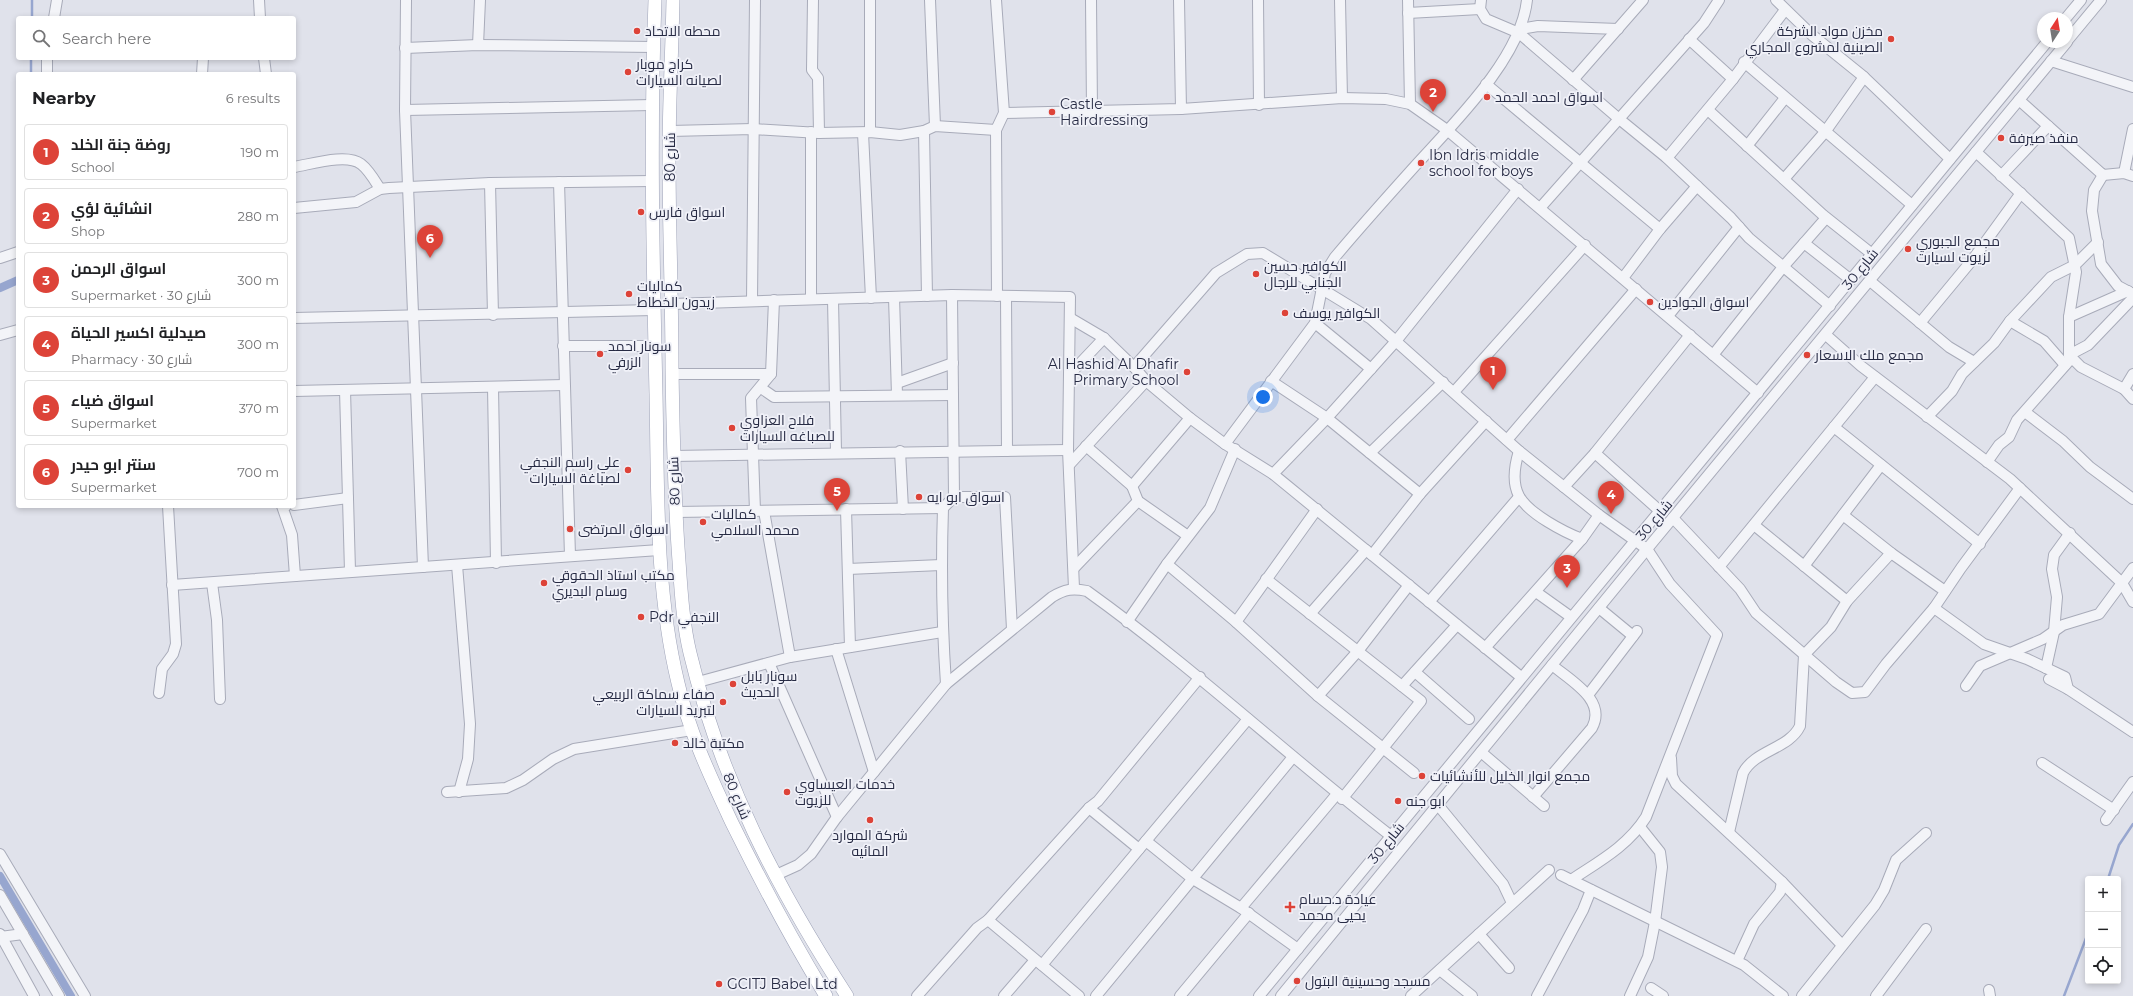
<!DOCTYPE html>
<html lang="en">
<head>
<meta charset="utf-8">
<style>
  :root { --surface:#fff; --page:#f6f6f6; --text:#202124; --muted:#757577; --line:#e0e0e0; --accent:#dd4338 }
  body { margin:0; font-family:Montserrat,Cairo,sans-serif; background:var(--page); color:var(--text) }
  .controls { position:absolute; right:12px; bottom:12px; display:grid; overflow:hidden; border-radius:4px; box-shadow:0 2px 6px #0003 }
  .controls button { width:36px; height:36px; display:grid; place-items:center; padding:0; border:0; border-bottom:1px solid var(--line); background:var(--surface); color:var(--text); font:20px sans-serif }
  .compass { position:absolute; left:2037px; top:12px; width:36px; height:36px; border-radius:50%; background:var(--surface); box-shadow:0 2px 6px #0003; rotate:12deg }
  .you { position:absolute; left:1263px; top:397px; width:14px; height:14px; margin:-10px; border:3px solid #fff; border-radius:50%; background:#1a73e8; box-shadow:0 0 0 6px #1a73e833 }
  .badge { display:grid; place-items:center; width:26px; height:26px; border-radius:50%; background:var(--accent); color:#fff; font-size:13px; font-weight:700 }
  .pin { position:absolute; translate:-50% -33px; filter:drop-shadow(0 1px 2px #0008) }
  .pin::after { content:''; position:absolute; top:21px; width:14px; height:12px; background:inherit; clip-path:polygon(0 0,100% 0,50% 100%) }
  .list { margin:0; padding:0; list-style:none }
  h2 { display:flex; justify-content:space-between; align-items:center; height:52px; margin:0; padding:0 16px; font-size:17px }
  h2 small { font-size:13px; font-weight:400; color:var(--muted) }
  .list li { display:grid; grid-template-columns:26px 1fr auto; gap:12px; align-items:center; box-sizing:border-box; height:56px; margin:0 8px 8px; padding:0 8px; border:1px solid var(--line); border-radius:4px }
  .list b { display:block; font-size:15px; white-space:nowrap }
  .list p { margin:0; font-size:13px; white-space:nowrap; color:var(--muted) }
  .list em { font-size:13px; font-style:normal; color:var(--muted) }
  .icon { flex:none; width:22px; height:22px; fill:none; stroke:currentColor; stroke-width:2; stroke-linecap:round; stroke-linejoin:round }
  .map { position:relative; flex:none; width:2133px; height:996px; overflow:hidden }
  .search { position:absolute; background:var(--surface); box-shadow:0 2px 6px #0003; left:16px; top:16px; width:280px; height:44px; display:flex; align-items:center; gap:10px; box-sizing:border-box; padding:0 14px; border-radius:4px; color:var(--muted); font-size:15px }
  .panel { position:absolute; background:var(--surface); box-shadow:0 2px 6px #0003; left:16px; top:72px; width:280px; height:436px; border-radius:4px }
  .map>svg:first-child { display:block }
</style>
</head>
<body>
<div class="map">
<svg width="2133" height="996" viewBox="0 0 2133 996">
  <rect width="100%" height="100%" fill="#e0e2eb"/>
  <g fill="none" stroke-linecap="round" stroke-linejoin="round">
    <g stroke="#97a6cf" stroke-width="2.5">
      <path d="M32,18V0"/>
      <path d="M31,74V58"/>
      <path d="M2108,879L2119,845L2133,824"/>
      <path d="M2064,996L2088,933"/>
    </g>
    <g stroke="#97a6cf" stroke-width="8">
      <path d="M0,288L18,280"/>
      <path d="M0,876L71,996"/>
    </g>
    <defs>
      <g id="minor">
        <path d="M259,0L260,18"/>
        <path d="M406,0L405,110L423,567"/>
        <path d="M813,0L812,70L818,78L819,133"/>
        <path d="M870,0V132"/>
        <path d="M930,0L935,126"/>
        <path d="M996,0L1004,113L996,130L997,296"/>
        <path d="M1091,0L1092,110"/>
        <path d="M1179,0L1181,109"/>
        <path d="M1258,0L1259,105"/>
        <path d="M1340,0L1342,98"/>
        <path d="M1408,0L1410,104"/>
        <path d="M1481,0L1480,9L1486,19L1519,33L1618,118L1667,158L1731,218L1749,238L1830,306"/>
        <path d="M1776,0L1812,35L1864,77L1950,159"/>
        <path d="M1408,13L1480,9"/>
        <path d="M54,18L57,0"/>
        <path d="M2066,18L2081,0"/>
        <path d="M1520,29L1538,26L1618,29"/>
        <path d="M1689,39L1733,79"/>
        <path d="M2067,41L2101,0"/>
        <path d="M478,45L480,0"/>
        <path d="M405,48L478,45L654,47"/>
        <path d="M264,58L266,74"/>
        <path d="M2051,61L2133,87"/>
        <path d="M1744,62L1912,205"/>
        <path d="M47,74V58"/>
        <path d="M202,74L203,58"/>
        <path d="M1573,80L1643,0"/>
        <path d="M1486,84L1660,229"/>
        <path d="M2019,100L2103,175L2124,173L2133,176"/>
        <path d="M405,110L652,105"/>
        <path d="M1708,110L1823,215L1872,254"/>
        <path d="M1004,113L1181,109L1342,98L1386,99L1410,104L1447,130L1758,393"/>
        <path d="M670,131L753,129L819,133L870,132L900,135L924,131L935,126L996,130"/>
        <path d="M924,131L927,296"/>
        <path d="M863,133L871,298"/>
        <path d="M1747,146L1785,98"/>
        <path d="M1976,152L2069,238L2076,272L2069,317V355L2081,367L2124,389L2133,399"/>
        <path d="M1667,158L1733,79L1785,10"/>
        <path d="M294,167C312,164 347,153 361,164C369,170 375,181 380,189"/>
        <path d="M2124,173L2133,129"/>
        <path d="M2103,175L2094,190L2092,211L2101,264L2118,286L2133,294"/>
        <path d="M2001,176L2048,126"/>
        <path d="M1784,179L1825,132L1864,77"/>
        <path d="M559,182L570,556"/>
        <path d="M490,183L493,315"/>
        <path d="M294,208L356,202L380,189L389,188L490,183L653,181"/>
        <path d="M1540,208L1704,23L1719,0"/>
        <path d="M1804,243L1851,280"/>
        <path d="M0,258L18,252"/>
        <path d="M1623,278L1660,229L1697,186"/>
        <path d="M1870,281L1949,347L1974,362"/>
        <path d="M1006,296L1007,451"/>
        <path d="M894,297L897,395"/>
        <path d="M811,299V132"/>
        <path d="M833,299L836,452"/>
        <path d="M752,301L755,0"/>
        <path d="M672,304L952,295L1070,297L1068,450L1074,588"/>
        <path d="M1668,316L1739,227"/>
        <path d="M2069,317L2128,291"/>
        <path d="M294,318L654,310"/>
        <path d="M1070,318L1104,338L1134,367L1146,381L1190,418L1225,444L1273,474L1521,677"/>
        <path d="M2010,321L2051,277L2075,265L2098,242"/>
        <path d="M1315,323L1371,369"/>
        <path d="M1920,323L1973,259L2021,193"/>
        <path d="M0,335L18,330"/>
        <path d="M1826,335L1861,366L2010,479L2122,583L2133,602"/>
        <path d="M563,346H655"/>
        <path d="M1713,355L1783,267L1826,218"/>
        <path d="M2069,355L2088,345L2133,298"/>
        <path d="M1134,367L1216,273L1247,254L1263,253L1371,319L1519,451L1599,515L1647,549L1670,584L1717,635L1646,817C1628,846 1598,862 1571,880"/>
        <path d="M672,374H771"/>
        <path d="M1069,375L1104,338"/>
        <path d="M1271,381L1327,418L1420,494"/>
        <path d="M897,383L953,363"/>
        <path d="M493,387L496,563"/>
        <path d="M761,388L774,397L953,395"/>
        <path d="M2124,389L2133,374"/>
        <path d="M345,390L350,571"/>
        <path d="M294,391L564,385"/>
        <path d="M1454,392L1585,245"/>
        <path d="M2025,412L2063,441L2090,467L2133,499"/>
        <path d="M1927,417L1952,391L1962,374L1994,343L2010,321L2044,341L2065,365"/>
        <path d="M1834,427L1980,544"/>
        <path d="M1507,440L1636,289"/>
        <path d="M1225,444L1315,323L1325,273L1335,257C1361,226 1388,196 1415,166C1453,124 1521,58 1527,0"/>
        <path d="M1086,446L1132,486L1138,501L1188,536"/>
        <path d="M900,451L903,509"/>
        <path d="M1519,451C1515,464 1512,483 1519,496C1529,514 1564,532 1582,539L1599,515"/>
        <path d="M1370,453L1443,382"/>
        <path d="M1595,453L1661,512"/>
        <path d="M673,456L1068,450"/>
        <path d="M1987,462L1999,445L2009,437L2017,420L2069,361"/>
        <path d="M1069,465L1146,381"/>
        <path d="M1273,474L1327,418L1396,341L1518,189"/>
        <path d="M1132,486L1190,418"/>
        <path d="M1564,487L1595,453L1690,335"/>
        <path d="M954,497H1005L1012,629"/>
        <path d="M294,505L348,498"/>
        <path d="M286,506H282L292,535L295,576"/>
        <path d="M846,509L850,647"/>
        <path d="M755,511L751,398L771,374L774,300"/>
        <path d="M764,511L790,657"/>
        <path d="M675,512L943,508"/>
        <path d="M1843,515L1891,553L1945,591"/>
        <path d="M1673,518L1740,589L1756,613L1836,682L1852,693L1865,692L1886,664L1934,608L1961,568L2020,488"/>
        <path d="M1754,525L1847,601"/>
        <path d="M1372,555L1420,494L1486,421"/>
        <path d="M1167,564L1236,622L1318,696L1414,773"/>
        <path d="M457,565L470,724L468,759L459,792"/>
        <path d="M1804,566L1881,465"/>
        <path d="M1719,567L1875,377"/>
        <path d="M1074,568L1138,501"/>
        <path d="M848,569L941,565"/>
        <path d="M1266,579L1421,701L1342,799"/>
        <path d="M212,583L217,620L220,699"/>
        <path d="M172,585L659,550"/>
        <path d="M1536,592L1571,617"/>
        <path d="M1429,602L1519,497"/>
        <path d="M1599,608L1633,636"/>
        <path d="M1934,608L1984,644L2027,659L2065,677L2068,689"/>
        <path d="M1310,614L1366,550"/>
        <path d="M1127,622L1167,564L1210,508L1235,449"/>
        <path d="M1236,622L1317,509"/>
        <path d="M1485,648L1582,539"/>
        <path d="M836,649L874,772"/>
        <path d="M769,663L837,817"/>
        <path d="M2046,668L2054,632L2057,597L2052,569L2054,555L2070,533"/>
        <path d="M1415,672L1469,719"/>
        <path d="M2049,679L2068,689L2133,732"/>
        <path d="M698,682L790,657L942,632"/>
        <path d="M946,684C942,625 941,567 943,508L954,497L952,295"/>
        <path d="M1402,686L1457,625"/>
        <path d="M1966,686L1980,666L2043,639L2063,625L2099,614L2133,568"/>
        <path d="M159,693L162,669L173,654L176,644L168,506"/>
        <path d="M1588,695L1637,631"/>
        <path d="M1318,696L1358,651L1409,585"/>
        <path d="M1481,752L1544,806"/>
        <path d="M1671,758L1672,776L1676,784L1782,882L1842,945"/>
        <path d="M2042,763L2114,810"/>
        <path d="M447,792L506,788L523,780L553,759L574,749L692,730"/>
        <path d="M1533,797L1592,728C1607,700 1571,681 1552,665"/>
        <path d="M1438,805L1503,884L1512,903"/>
        <path d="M1089,808L1139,849"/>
        <path d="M2106,820L2133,782"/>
        <path d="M1729,832L1743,773C1755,750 1789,749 1800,726L1804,655L1831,627L1847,601L1891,553"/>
        <path d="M1146,841L1193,879L1241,908L1298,949"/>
        <path d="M0,854L85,996"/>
        <path d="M776,875L798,865L811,854L837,817L946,684L1052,597C1065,589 1073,588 1087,591C1193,667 1288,756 1391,836"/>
        <path d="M1561,875L1744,965L1783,996"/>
        <path d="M0,895L59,996"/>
        <path d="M1241,908L1337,794"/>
        <path d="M988,920L1079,996"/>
        <path d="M0,934L34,996"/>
        <path d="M1479,934L1509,968"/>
        <path d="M0,937L23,934"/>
        <path d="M1737,961L1754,924L1780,892L1782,882"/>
        <path d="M1042,965L1248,719"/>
        <path d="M1440,970L1472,996"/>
        <path d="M1651,988L1663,996"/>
        <path d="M1989,990L1990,996"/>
        <path d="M917,996L977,928L988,920L1089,808L1098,801L1200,677"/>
        <path d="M1004,996L1035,960"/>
        <path d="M1096,996L1293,757"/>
        <path d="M1180,996L1249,913"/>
        <path d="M1259,996L2047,42"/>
        <path d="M1281,996L1647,549L2067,42"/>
        <path d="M1411,996L1549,870"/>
        <path d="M1537,996L1583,910L1591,890"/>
        <path d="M1630,996L1648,957L1655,922L1662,867L1660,852L1640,827"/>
        <path d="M1802,996L1875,905L1884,890L1896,860L1926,833"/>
        <path d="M1876,996L1926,929"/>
      </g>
      <g id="major">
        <path d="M655,0C650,131 653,263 656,394C658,491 655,588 678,683C689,732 711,778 732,823C761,882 792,940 826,996"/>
        <path d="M673,0C672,52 669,104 669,156C669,227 672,298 672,369C673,433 674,497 679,561C681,591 683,624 690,653C720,779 777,888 847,996"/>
      </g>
    </defs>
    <use href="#minor" stroke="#a8abb9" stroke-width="12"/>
    <use href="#major" stroke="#9ea3b8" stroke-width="14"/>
    <use href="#minor" stroke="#f3f4f8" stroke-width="10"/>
    <use href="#major" stroke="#fff" stroke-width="13"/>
  </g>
  <g fill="#dd4338" stroke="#f0f1f8" stroke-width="1.5">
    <circle cx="637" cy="31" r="4"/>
    <circle cx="1891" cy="39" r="4"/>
    <circle cx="628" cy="72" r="4"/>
    <circle cx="1487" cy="97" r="4"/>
    <circle cx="1052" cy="112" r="4"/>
    <circle cx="2001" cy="138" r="4"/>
    <circle cx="1421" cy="163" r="4"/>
    <circle cx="641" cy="212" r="4"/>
    <circle cx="1908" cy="249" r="4"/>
    <circle cx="1256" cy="274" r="4"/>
    <circle cx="629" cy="294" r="4"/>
    <circle cx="1650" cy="302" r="4"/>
    <circle cx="1285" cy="313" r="4"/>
    <circle cx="600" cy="354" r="4"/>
    <circle cx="1807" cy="355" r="4"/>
    <circle cx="1187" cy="372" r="4"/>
    <circle cx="732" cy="428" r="4"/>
    <circle cx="628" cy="470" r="4"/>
    <circle cx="919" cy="497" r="4"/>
    <circle cx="703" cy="522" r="4"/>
    <circle cx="570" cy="529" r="4"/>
    <circle cx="544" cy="583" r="4"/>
    <circle cx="641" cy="617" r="4"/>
    <circle cx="733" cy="684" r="4"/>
    <circle cx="723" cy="702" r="4"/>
    <circle cx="675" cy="743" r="4"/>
    <circle cx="1422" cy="776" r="4"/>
    <circle cx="787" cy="792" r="4"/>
    <circle cx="1398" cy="801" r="4"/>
    <circle cx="870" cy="820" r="4"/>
    <path d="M1288 901h4v4h4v4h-4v4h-4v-4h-4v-4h4z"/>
    <circle cx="1297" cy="981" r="4"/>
    <circle cx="719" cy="984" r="4"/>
  </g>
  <g text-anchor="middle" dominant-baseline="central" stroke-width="3.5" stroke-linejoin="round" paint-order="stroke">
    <g font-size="14" fill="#272b44" stroke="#f0f1f8" text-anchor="start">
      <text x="645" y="31">محطه الاتحاد</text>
      <text x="1883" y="31" text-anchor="end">مخزن مواد الشركة<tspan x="1883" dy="16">الصينية لمشروع المجاري</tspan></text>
      <text x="636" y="64">كراج موبار<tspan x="636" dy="16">لصيانه السيارات</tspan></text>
      <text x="1495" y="97">اسواق احمد الحمد</text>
      <text x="1060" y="104">Castle<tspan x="1060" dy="16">Hairdressing</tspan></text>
      <text x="2009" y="138">منفذ صيرفة</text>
      <text x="1429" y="155">Ibn Idris middle<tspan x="1429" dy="16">school for boys</tspan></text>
      <text x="649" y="212">اسواق فارس</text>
      <text x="1916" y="241">مجمع الجبوري<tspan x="1916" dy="16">لزيوت لسيارت</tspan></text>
      <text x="1264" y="266">الكوافير حسين<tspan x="1264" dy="16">الجنابي للرجال</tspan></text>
      <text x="637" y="286">كماليات<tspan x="637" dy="16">زيدون الخطاط</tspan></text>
      <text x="1658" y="302">اسواق الجوادين</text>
      <text x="1293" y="313">الكوافير يوسف</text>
      <text x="608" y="346">سونار احمد<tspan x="608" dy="16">الزرفي</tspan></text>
      <text x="1815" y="355">مجمع ملك الاسعار</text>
      <text x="1179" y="364" text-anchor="end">Al Hashid Al Dhafir<tspan x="1179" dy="16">Primary School</tspan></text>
      <text x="740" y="420">فلاح العزاوي<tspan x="740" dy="16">للصباغه السيارات</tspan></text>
      <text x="620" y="462" text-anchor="end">علي راسم النجفي<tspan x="620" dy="16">لصباغة السيارات</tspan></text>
      <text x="927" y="497">اسواق ابو ايه</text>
      <text x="711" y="514">كماليات<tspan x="711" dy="16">محمد السلامي</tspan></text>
      <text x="578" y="529">اسواق المرتضى</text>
      <text x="552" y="575">مكتب استاذ الحقوقي<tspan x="552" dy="16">وسام البديري</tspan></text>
      <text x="649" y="617">Pdr النجفي</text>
      <text x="741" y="676">سونار بابل<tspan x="741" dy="16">الحديث</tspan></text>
      <text x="715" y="694" text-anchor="end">صفاء سماكة الربيعي<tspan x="715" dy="16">لتبريد السيارات</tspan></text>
      <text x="683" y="743">مكتبة خالد</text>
      <text x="1430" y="776">مجمع انوار الخليل للأنشائيات</text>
      <text x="795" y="784">خدمات العيساوي<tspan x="795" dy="16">للزيوت</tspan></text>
      <text x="1406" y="801">ابو جنه</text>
      <text x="870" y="835" text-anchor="middle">شركة الموارد<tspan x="870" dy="16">المائيه</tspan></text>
      <text x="1299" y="899">عيادة د.حسام<tspan x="1299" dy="16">يحيى محمد</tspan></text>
      <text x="1305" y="981">مسجد وحسينية البتول</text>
      <text x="727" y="984">GCITJ Babel Ltd</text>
    </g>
    <g font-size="14" fill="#272b44" stroke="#f0f1f8">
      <text transform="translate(670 157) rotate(-90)">شارع 80</text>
      <text transform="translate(1860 269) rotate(-51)">شارع 30</text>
      <text transform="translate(674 481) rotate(-92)">شارع 80</text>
      <text transform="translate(1654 520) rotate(-50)">شارع 30</text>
      <text transform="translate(737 796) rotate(67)">شارع 80</text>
      <text transform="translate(1386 843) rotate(-51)">شارع 30</text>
    </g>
  </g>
</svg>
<div class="controls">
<button>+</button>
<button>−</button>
<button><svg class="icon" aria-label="locate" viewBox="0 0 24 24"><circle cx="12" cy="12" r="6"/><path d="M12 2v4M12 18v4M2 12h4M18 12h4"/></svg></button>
</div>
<svg class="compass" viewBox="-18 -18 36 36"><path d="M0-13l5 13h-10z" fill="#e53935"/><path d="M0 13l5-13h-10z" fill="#757577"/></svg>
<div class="you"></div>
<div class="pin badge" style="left:1493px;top:390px">1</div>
<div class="pin badge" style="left:1433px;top:112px">2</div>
<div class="pin badge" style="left:1567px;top:588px">3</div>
<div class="pin badge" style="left:1611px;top:514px">4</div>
<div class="pin badge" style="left:837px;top:511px">5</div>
<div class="pin badge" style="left:430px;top:258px">6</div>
<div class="search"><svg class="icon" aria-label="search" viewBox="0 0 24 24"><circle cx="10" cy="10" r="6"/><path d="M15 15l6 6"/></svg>Search here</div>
<section class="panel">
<h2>Nearby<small>6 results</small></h2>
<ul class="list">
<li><span class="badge">1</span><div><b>روضة جنة الخلد</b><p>School</p></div><em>190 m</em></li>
<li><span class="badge">2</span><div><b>انشائية لؤي</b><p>Shop</p></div><em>280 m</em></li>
<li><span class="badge">3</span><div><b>اسواق الرحمن</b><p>Supermarket · شارع 30</p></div><em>300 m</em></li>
<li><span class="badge">4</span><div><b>صيدلية اكسير الحياة</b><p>Pharmacy · شارع 30</p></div><em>300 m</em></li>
<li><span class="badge">5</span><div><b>اسواق ضياء</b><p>Supermarket</p></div><em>370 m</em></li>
<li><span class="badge">6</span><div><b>سنتر ابو حيدر</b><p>Supermarket</p></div><em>700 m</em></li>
</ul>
</section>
</div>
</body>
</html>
